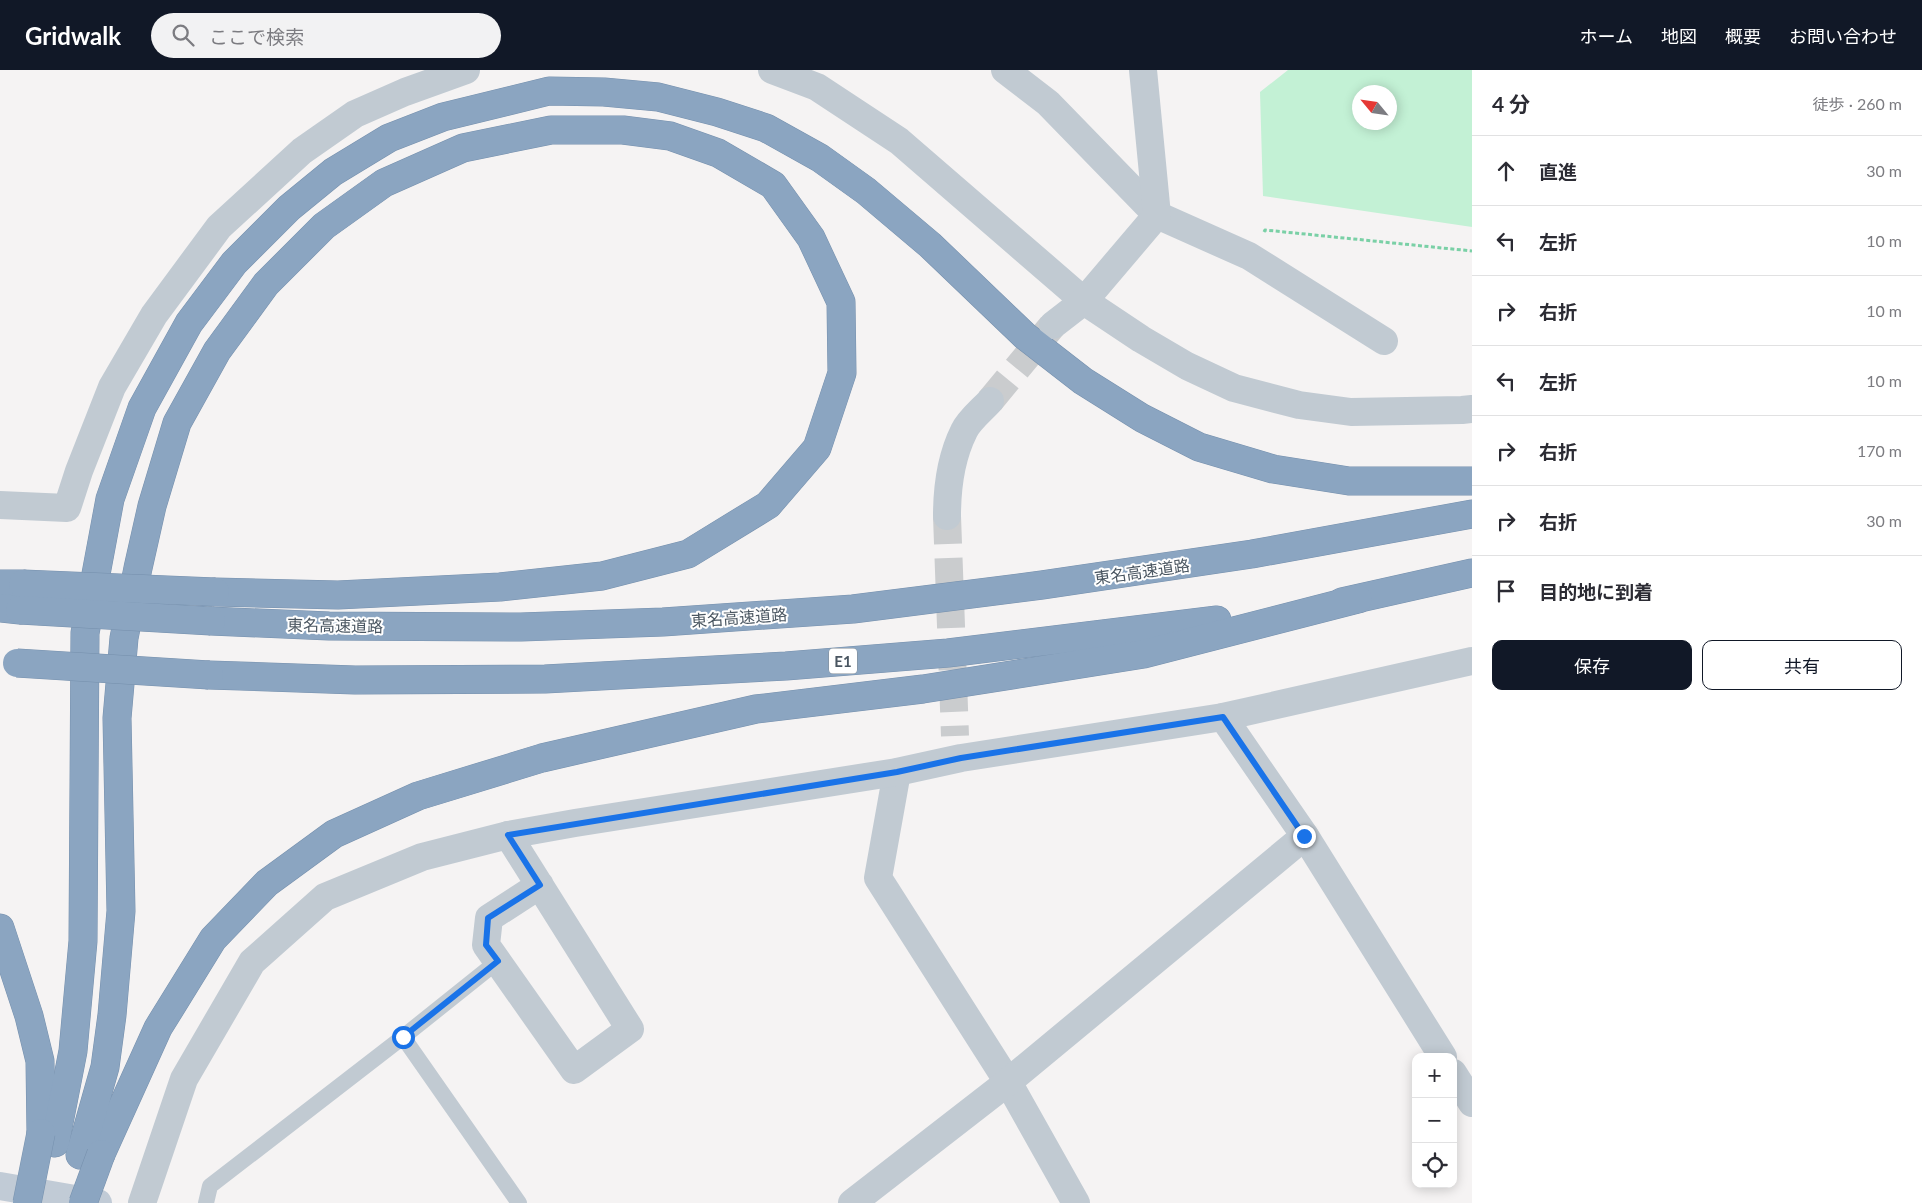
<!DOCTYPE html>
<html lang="ja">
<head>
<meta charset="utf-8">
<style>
  :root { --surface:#fff; --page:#f2f2f3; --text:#2b2b33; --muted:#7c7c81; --line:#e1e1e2; --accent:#111827 }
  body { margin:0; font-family:Lato,"Noto Sans JP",sans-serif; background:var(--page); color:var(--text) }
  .controls { position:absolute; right:15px; bottom:15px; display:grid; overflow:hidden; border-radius:10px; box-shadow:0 2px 12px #0003 }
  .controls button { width:45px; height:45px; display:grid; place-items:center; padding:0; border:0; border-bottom:1px solid var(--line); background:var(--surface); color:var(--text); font:25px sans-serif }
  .compass { position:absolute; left:1352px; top:15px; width:45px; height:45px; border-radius:50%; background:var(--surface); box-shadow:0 2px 12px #0003; rotate:299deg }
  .stop { position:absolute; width:15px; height:15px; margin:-11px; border:4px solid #1a73e8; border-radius:50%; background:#fff }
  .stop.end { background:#1a73e8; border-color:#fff; box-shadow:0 1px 5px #0008 }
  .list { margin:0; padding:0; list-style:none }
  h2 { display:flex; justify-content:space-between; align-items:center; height:65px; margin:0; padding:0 20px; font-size:21px }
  h2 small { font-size:16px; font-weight:400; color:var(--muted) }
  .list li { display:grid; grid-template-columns:32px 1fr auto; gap:15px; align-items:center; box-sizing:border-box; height:70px; padding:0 20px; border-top:1px solid var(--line) }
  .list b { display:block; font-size:19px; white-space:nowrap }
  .list em { font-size:16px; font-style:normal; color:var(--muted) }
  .actions { display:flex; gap:10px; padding:15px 20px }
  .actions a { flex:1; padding:11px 0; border:1px solid var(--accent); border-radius:10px; text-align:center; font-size:18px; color:var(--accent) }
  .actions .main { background:var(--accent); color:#fff }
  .icon { flex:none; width:28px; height:28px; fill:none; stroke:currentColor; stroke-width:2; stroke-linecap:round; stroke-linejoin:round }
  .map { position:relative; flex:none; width:1472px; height:1133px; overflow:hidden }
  header { display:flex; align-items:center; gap:30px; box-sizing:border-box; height:70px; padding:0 25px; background:var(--accent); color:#fff }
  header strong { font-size:24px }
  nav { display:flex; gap:28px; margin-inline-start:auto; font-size:18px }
  .search { width:350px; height:45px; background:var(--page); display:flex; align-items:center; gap:12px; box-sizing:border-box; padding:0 18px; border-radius:28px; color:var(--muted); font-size:19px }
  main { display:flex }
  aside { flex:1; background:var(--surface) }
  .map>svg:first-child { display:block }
</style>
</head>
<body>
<header>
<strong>Gridwalk</strong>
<div class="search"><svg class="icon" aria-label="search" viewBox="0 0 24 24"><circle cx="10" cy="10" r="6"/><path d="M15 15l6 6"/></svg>ここで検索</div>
<nav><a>ホーム</a><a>地図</a><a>概要</a><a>お問い合わせ</a></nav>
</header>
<main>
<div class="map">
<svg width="1472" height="1133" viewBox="0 0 1472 1133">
  <rect width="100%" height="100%" fill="#f5f3f3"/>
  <path fill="#c3f1d5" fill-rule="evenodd" d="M1288,0H1472V157L1263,126L1260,22ZM1360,22H1390V52H1360Z"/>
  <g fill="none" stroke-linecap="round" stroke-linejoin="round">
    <g stroke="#caccce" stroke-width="28" stroke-dasharray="28 14" stroke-linecap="butt">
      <path d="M990,331L1052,256"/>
      <path d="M947,446L955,666"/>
    </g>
    <defs>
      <g id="highway">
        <path d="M0,514H23"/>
        <path d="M1342,532L1472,503"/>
        <path d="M0,538L20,540"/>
        <path d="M211,551L329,556L521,557L663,552L853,539L1042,515L1252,484L1472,444"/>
        <path d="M209,605L355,610L545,609L786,596L948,583L1217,550"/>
        <path d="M0,858L29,946L40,991L41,1063"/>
        <path d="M55,1073L73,981L83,871L85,563L110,429L142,338L189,253L234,193L289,138L333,102L389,68L443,47L549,21L604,22L658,27L717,42L766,58L820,88L866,121L930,175L1025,266L1083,311L1142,348L1199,377L1273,399L1349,411H1472"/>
        <path d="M101,1084L158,958L213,869L267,813L334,764L418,726L542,688L756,639L923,619L1144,584L1358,529"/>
        <path d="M80,1085L105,997L112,945L121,841L117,648L124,568L138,498L152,436L177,353L217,281L266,214L324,156L384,113L463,78L551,60H623L670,66L718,83L773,115L811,168L841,232L842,303L817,378L768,435L688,484L602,506L500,517L338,525L215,522"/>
      </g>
    </defs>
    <use href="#highway" stroke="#7690ad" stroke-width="29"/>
    <path stroke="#7ad0a6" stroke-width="3" stroke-dasharray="4 2.5" stroke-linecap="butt" d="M1264,162L1265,160L1472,181"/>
    <g stroke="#c1cad2" stroke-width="16">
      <path d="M403,967L519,1133"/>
      <path d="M206,1133L210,1116L403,967L498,891"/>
    </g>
    <g stroke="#c1cad2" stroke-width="28">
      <path d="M772,0L817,17L899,71L1084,231L1141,269L1187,296L1234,318L1299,335L1351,342L1462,340L1472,339"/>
      <path d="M1005,0L1048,33L1157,145L1249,186L1384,271"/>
      <path d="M1053,255L1084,231L1157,145L1143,0"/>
      <path d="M0,435L67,438L79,401L112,317L154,245L219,157L302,81L355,44L405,22L466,0"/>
      <path d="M947,446C947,417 951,387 964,361C969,350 982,340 990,331"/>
      <path d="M1223,647L1305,766L1443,987"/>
      <path d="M897,702L878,808L1008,1012L1076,1133"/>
      <path d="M508,765L630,959L574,1000L486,875L489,848L540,815"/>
      <path d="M1453,1003L1472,1033"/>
      <path d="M142,1133L184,1009L252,892L325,827L422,787L508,765L575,753L897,702L961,688L1223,647L1472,591"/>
      <path d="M852,1133L1008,1012L1305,766"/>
    </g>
    <path stroke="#c1cbd6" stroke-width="28" d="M0,1116L98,1133"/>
    <use href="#highway" stroke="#8ba5c1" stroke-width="28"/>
    <defs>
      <g id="highway-bridge">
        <path d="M23,514L215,522"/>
        <path d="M20,540L211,551"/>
        <path d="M17,593L209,605"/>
        <path d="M27,1133L41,1063"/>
        <path d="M83,1133L101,1084"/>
      </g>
    </defs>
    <use href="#highway-bridge" stroke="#7690ad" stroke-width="29" stroke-linecap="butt"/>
    <use href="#highway-bridge" stroke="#8ba5c1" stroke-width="28"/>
  </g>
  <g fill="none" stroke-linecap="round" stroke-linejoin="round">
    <path stroke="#1a73e8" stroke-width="6" d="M403,967L498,891L486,875L488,848L540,815L508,765L897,702L961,688L1223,647L1304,766"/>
  </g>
  <g text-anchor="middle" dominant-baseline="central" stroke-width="4" stroke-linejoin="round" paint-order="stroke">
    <rect fill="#fff" stroke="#808990" stroke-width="1" x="829" y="578.5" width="28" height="25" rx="4"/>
    <g font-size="15" font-weight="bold" fill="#4a5661">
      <text x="843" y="591">E1</text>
    </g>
    <g font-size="16" fill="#4a5661" stroke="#fff">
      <text transform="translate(1142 501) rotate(-8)">東名高速道路</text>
      <text transform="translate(739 547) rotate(-4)">東名高速道路</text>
      <text transform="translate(335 555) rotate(1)">東名高速道路</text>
    </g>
  </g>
</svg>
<div class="controls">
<button>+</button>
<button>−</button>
<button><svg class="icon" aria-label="locate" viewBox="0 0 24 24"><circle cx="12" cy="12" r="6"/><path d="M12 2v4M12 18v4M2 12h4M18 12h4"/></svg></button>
</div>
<svg class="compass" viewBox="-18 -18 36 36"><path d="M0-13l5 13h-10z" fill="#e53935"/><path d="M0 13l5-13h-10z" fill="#7c7c81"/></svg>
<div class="stop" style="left:403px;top:967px"></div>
<div class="stop end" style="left:1304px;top:766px"></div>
</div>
<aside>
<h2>4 分<small>徒歩 · 260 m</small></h2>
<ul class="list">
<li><svg class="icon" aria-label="ahead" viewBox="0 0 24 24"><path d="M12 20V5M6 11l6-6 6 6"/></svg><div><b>直進</b></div><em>30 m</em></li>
<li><svg class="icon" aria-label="left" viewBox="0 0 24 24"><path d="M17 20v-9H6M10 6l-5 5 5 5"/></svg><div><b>左折</b></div><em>10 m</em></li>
<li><svg class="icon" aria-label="right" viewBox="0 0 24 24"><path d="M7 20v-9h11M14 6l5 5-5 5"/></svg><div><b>右折</b></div><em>10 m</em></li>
<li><svg class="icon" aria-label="left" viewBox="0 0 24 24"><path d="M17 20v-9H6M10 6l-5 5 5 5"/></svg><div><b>左折</b></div><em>10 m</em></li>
<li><svg class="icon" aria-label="right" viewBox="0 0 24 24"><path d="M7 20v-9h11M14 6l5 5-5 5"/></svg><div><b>右折</b></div><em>170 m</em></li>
<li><svg class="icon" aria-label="right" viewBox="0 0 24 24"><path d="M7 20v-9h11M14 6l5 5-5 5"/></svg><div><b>右折</b></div><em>30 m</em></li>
<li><svg class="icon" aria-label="arrive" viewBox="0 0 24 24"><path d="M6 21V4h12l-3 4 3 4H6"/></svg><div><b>目的地に到着</b></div></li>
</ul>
<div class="actions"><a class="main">保存</a><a>共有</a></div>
</aside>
</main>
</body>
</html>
